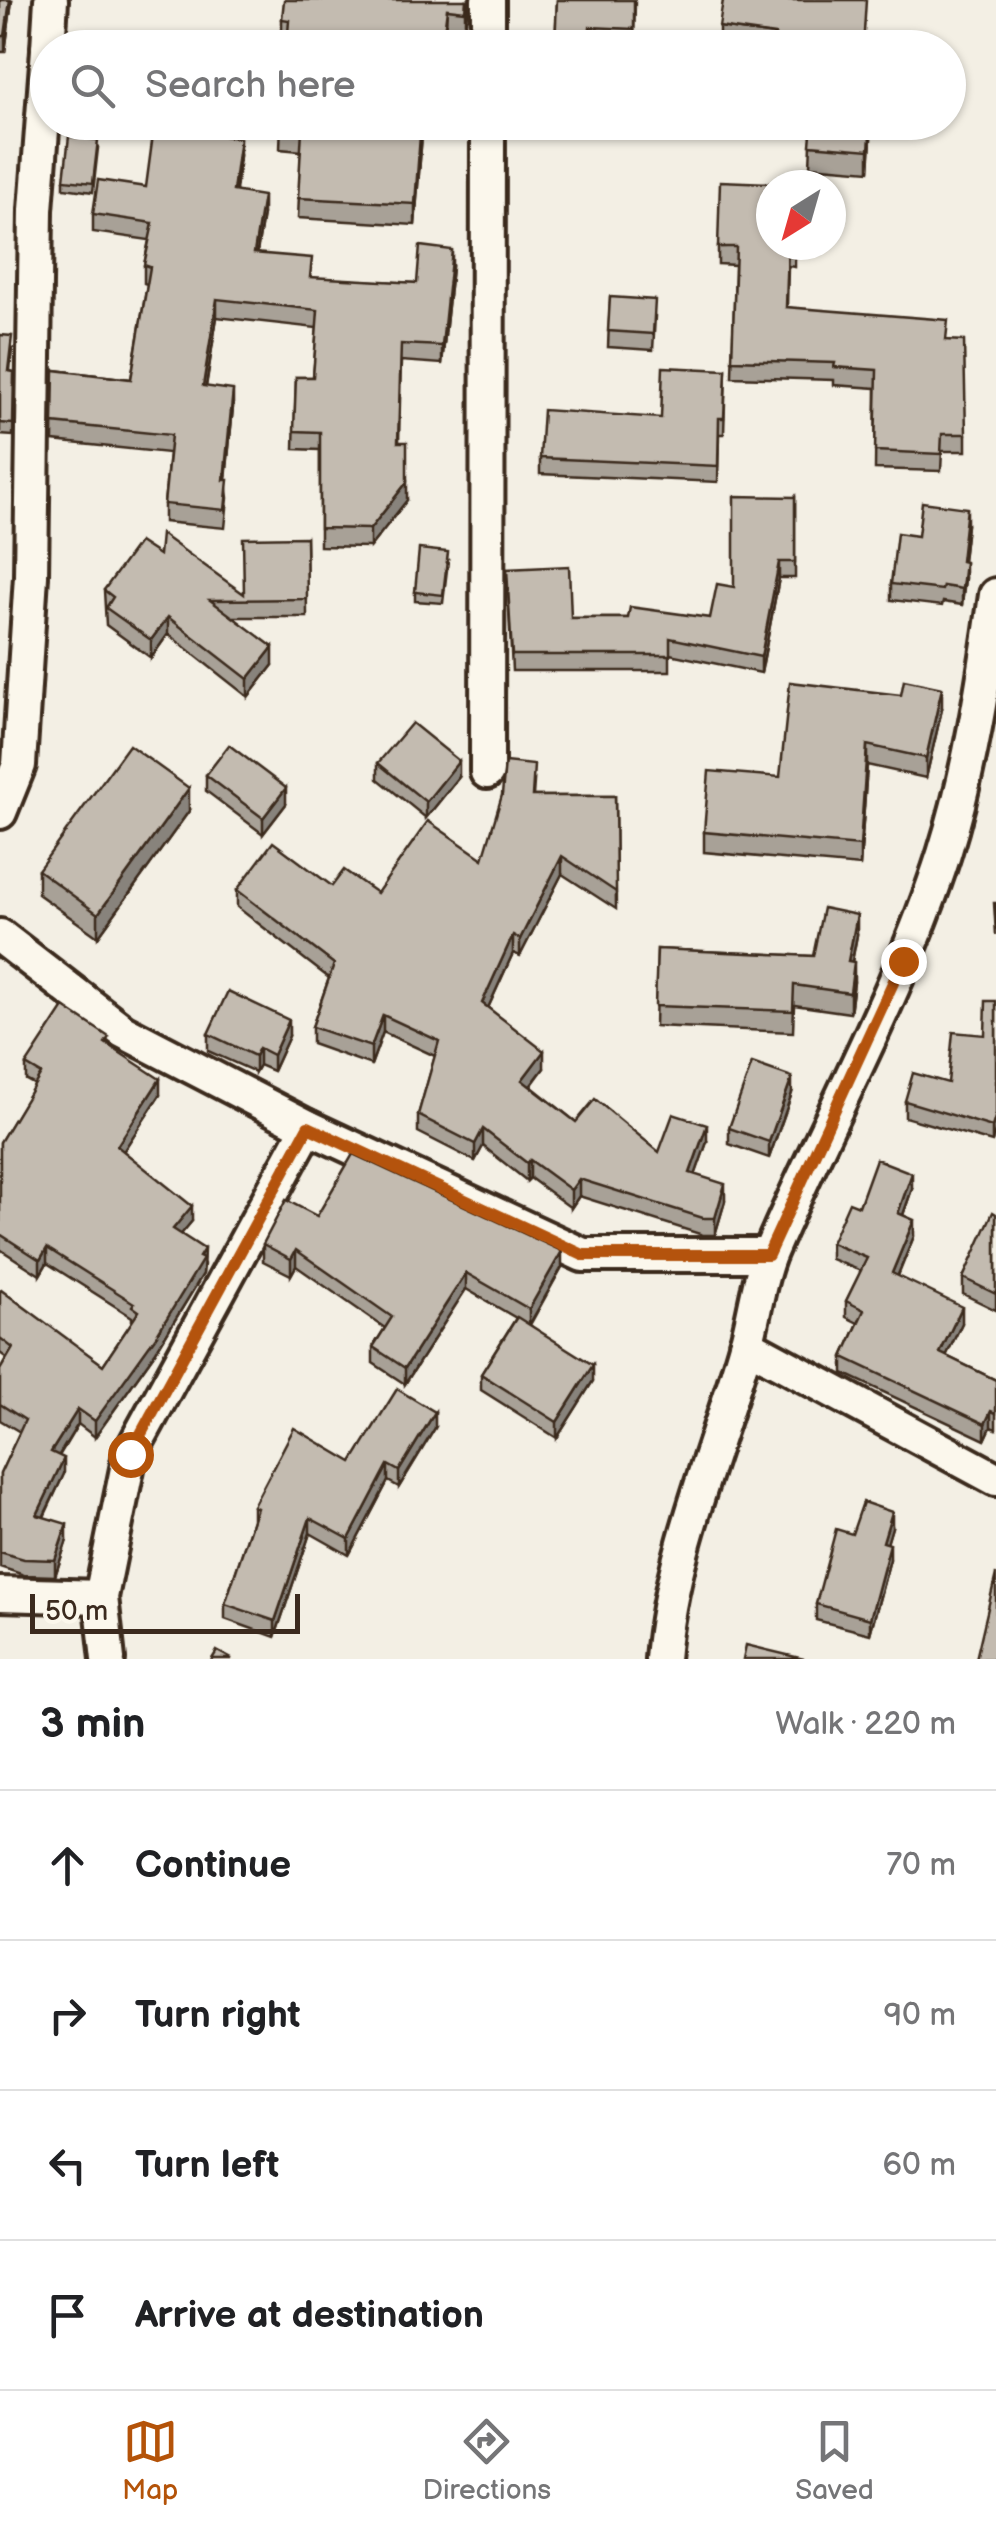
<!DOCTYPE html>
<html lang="en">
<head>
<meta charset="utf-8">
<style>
  :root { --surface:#fff; --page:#f6f6f6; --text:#202124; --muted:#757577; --line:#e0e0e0; --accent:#b45309 }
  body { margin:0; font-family:"Balsamiq Sans",sans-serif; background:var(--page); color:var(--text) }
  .compass { position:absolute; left:756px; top:170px; width:90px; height:90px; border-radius:50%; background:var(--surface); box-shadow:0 2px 8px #0004; rotate:217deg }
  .scale { position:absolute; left:30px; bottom:25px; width:270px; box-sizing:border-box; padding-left:10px; border:5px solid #3b2a1e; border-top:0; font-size:28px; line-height:35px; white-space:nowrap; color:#3b2a1e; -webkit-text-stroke:8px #fbf7ec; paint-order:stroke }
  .stop { position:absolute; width:30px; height:30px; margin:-22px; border:8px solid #b45309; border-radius:50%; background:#fff }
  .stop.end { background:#b45309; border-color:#fff; box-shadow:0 2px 10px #0008 }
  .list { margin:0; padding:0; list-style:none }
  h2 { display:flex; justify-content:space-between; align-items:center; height:130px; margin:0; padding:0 40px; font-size:42px }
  h2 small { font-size:32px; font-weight:400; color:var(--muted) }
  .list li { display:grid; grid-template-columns:65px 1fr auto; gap:30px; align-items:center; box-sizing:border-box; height:150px; padding:0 40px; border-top:2px solid var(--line) }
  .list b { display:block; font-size:38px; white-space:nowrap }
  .list em { font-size:32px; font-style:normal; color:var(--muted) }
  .icon { flex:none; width:55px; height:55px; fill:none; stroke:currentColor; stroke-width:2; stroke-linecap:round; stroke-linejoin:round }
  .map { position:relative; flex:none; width:996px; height:1659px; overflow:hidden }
  .search { position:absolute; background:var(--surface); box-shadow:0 2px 8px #0004; left:30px; right:30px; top:30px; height:110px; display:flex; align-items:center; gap:25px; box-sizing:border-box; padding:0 35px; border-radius:55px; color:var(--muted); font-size:38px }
  .sheet { height:730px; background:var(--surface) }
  nav { display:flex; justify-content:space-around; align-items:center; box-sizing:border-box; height:140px; border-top:2px solid var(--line); background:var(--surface); font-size:28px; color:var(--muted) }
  nav a { display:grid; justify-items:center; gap:5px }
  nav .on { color:var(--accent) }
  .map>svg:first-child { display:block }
</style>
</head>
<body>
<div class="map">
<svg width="996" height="1659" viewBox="0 0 996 1659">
  <rect width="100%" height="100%" fill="#f3efe4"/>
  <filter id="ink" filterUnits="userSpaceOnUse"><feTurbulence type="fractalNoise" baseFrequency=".01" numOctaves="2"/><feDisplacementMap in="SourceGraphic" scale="20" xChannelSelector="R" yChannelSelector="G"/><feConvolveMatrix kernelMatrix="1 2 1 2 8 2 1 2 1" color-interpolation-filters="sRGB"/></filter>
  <g filter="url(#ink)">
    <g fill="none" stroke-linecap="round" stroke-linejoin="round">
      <defs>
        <g id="street">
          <path d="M48,48L51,0"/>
          <path d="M488,48V0"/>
          <path d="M487,772L488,122"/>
          <path d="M0,812L19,765L31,576L36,210L48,50"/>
          <path d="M0,936L123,1031L308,1127L583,1255H768"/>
          <path d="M746,1344L996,1479"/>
          <path d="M0,1594L101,1597"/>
          <path d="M108,1659L101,1597L130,1454L308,1127"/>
          <path d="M662,1659C671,1551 717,1448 746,1345C755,1314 758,1279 771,1250C828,1118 900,991 944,854C970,771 984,681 996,595"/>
        </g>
      </defs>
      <use href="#street" stroke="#3b2a1e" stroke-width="40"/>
      <use href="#street" stroke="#fbf7ec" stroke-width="32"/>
    </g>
    <g fill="#a8a197" stroke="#3b2a1e" stroke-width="2.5">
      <path d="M0,0H12L5,52H0Z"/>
      <path d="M468,0L465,32L447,30L282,40V19Z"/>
      <path d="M557,0H635L634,45L590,43V48H555Z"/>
      <path d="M719,27L864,48H719Z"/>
      <path d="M281,122H457L456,136L422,134L415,225L298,218L301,151L280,149Z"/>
      <path d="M812,122H872L869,171L810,166Z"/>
      <path d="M98,148L93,192L64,188V180Z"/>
      <path d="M240,156L236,191L263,214L257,253L311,278L417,283L452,267L442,364L401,361L399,442L407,500L370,547L320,546V450L294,449L296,377H313L317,328L217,317L206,387L233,407L226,480L228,498L225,528L164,522V504L169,453L53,441L54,370L131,379L147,284L144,283V265L149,240L93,232V214L146,187Z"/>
      <path d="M795,245V267L788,266L787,307L947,340L966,434V451H942L941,471L875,469L876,388L834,385V380L732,377L735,265L718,264V247Z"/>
      <path d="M610,297L655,316L653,350L608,347Z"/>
      <path d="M0,335L12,349L10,371L14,372L13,436L0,435Z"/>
      <path d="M726,370L724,434H719L718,482L540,474V458L661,418Z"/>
      <path d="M795,497V578H779L761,673L670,654V671H512L507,569L571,618H710L734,587Z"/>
      <path d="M967,525L963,561L965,578L962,605L943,602L942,606L891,600V584L918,536Z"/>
      <path d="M306,537L307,617H234L273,665L248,697L168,634L151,658L106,625L104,590L159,555L244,594Z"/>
      <path d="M448,561L443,603L415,601V592Z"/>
      <path d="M942,709L926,778L867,765L860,866L704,852V832L780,777Z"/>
      <path d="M378,763L459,777L426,818L378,779Z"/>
      <path d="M206,775L286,804L263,834L206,791Z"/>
      <path d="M534,782L533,796H615L616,909L562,874L520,956L513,953L488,1008L544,1068L531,1086L576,1122L659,1152L707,1142L695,1175L725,1201L715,1235H703L579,1196L571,1208L530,1178L527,1181L483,1146L475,1161L418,1132V1115L435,1056L383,1032L371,1065L312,1044V1027L329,978L237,907V890L332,886L377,893L483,859Z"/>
      <path d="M189,811L98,937L38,894V870Z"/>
      <path d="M857,935L852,962L854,982L850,1013L794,1005L793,1032L655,1026L657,949L813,956Z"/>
      <path d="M996,1001V1129L992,1142L905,1117V1101L948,1083L985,1035Z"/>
      <path d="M208,1034L289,1036L273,1071L259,1065L255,1072L208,1051Z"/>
      <path d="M109,1046L160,1095L123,1151L192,1221L181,1234L204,1264L203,1274L156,1351L95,1437L78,1424L59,1456L64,1474L44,1517L67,1540L55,1576L24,1575L0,1567V1474L20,1432L0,1420V1370L7,1358L0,1353V1292L103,1365L132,1322V1317L47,1263L40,1275L0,1249V1142L35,1085L26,1080V1065Z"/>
      <path d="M792,1093L769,1158L729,1144V1128Z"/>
      <path d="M912,1189L903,1215L914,1236L898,1276L962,1323L946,1356L996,1380V1429L991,1427L985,1440L843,1373V1357L858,1323L846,1317V1301L861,1271L831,1259V1243L859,1206Z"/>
      <path d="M996,1214V1310L963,1294V1278Z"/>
      <path d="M317,1216L562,1267L530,1325L593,1381L557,1438L481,1390V1374L516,1318L466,1289L405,1384L373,1363V1347L385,1328L296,1266L291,1275L263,1261V1244Z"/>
      <path d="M435,1428L399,1487L388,1481L349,1555L310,1533L275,1637L225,1619V1604L253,1520V1506Z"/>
      <path d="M892,1527L887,1543L890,1559L870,1634L816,1620V1604L852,1534Z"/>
    </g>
    <g fill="#88837b" stroke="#3b2a1e" stroke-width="2.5">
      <path d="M10,0H12L5,52V36Z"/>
      <path d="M466,0H468L465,32V11Z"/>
      <path d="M447,9L445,48H442Z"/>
      <path d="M422,122V134L415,225V204Z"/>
      <path d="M871,122H872L869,171V150Z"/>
      <path d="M240,138V156L233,209V191Z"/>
      <path d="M263,196V214L254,270V253Z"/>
      <path d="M452,250V267L442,364V346Z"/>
      <path d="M217,299V317L203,404V386Z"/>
      <path d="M233,390V407L224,498V480Z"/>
      <path d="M407,482V500L370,547V529Z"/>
      <path d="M967,508V525L961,577V561Z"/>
      <path d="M779,562V578L761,673V657Z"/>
      <path d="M965,562V578L962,605V589Z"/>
      <path d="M168,617V634L151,658V640Z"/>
      <path d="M273,647V665L248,697V679Z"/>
      <path d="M942,688V709L926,778V758Z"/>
      <path d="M867,745V765L860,866V846Z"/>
      <path d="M459,761V777L426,818V802Z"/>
      <path d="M189,788V811L98,937V914Z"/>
      <path d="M286,788V804L263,834V818Z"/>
      <path d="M562,856V874L520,956V939Z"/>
      <path d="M857,915V935L848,981V961Z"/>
      <path d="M513,935V953L482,1021V1003Z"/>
      <path d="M854,962V982L850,1013V993Z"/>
      <path d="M383,1015V1032L371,1065V1047Z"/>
      <path d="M289,1020V1036L273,1071V1055Z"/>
      <path d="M259,1048V1065L255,1072V1056Z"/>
      <path d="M544,1051V1068L522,1097V1080Z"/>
      <path d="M792,1077V1093L769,1158V1142Z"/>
      <path d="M160,1079V1095L117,1161V1146Z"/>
      <path d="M996,1114V1129L992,1142V1127Z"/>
      <path d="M707,1125V1142L690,1190V1173Z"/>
      <path d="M483,1129V1146L475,1161V1144Z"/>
      <path d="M530,1160V1178L527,1181V1163Z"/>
      <path d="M912,1173V1189L898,1229V1213Z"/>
      <path d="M579,1179V1196L571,1208V1190Z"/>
      <path d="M725,1184V1201L715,1235V1218Z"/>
      <path d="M192,1206V1221L173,1244V1229Z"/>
      <path d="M914,1220V1236L892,1289V1273Z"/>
      <path d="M47,1248V1263L40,1275V1260Z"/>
      <path d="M204,1249L203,1274L156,1351L95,1437V1421Z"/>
      <path d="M296,1250V1266L291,1275V1259Z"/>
      <path d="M562,1251V1267L529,1325V1309Z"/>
      <path d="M466,1273V1289L405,1384V1368Z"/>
      <path d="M962,1307V1323L940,1369V1353Z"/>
      <path d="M593,1365V1381L557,1438V1422Z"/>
      <path d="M78,1409V1424L51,1468V1452Z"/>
      <path d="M991,1411V1427L985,1440V1424Z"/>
      <path d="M435,1412V1428L399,1487V1471Z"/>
      <path d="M64,1458V1474L37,1530V1515Z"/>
      <path d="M388,1465V1481L349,1555V1539Z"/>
      <path d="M892,1512V1527L883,1558V1542Z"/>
      <path d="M310,1518V1533L275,1637V1621Z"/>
      <path d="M67,1524V1540L55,1576V1560Z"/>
      <path d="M890,1544V1559L870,1634V1619Z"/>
    </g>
    <g fill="#c3bbb0" stroke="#3b2a1e" stroke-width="2.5">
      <path d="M0,0H10L5,36H0Z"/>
      <path d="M284,0H466L465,11L447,9L442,48H287L289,20L282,19Z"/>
      <path d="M557,0H634V29L590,27L589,48L555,46Z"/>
      <path d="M723,0H866L863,48H818V43L774,40L775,35L719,27Z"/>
      <path d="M281,122H421L415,204L298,198L302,130L280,128Z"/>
      <path d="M812,122H871L869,150L810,145Z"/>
      <path d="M154,127L240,138L233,191L263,196L254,253L312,258L310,277L417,283L420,246L452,250L442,346L401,344L398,442H407V482L370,529L320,528V432L294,431L296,377H313L318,310L217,299L203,386L233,390L224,480H228L225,510L164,504L171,435L53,423L54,370L131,379L150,267L144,265L153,223L93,214L98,180L146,187Z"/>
      <path d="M69,136L98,140L93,183L64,180Z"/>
      <path d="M720,181L797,184L771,185V245H795V249H788L786,307L948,320L946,340L964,341L966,434H942L941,454L875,451L877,370L834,367L835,363L732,360L736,247H718Z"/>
      <path d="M610,297L655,300L653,334L608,331Z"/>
      <path d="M0,335L12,336L8,371L14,372L13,424L0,423Z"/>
      <path d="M663,367L726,370L724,418H719L718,466L540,458L543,410L661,418Z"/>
      <path d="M734,496L795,497V562H779L761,657L670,638V655H512L507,569L569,566L571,618H628L630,607L710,618L717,584L734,587Z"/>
      <path d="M922,502L967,508L961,561L965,562L962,589L943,586L942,590L891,584L897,533L918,536Z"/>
      <path d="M161,534L244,594L243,538L306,537L307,599L210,600L273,647L248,679L168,617L151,640L106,608L113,597L104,590L139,542L159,555Z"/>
      <path d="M419,549L448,552L443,595L415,592Z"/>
      <path d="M904,680L942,688L926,758L867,745L860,846L704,832L709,771L780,777L790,682L901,695Z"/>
      <path d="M412,723L459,761L426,802L378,763Z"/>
      <path d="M129,745L189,788L98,914L38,870Z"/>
      <path d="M229,745L286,788L263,818L206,775Z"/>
      <path d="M505,762L534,765L532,796H615L616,892L562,856L520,939L513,935L482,1003L544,1051L522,1080L576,1122L595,1099L659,1152L673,1114L707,1125L690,1173L725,1184L715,1218H703L579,1179L571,1190L530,1160L527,1163L483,1129L475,1144L418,1115L439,1041L383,1015L371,1047L312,1027L334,964L237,890L273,842L332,886L344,870L377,893L428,821L483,859L502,795Z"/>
      <path d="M994,903H996V935Z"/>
      <path d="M823,908L857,915L848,961L854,962L850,993L794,985L793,1011L655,1006L657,949L813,956Z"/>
      <path d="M228,991L289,1020L273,1055L259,1048L255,1056L208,1034Z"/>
      <path d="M986,1001H996V1114L992,1127L905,1101L913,1073L948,1083L953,1032L985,1035Z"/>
      <path d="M64,1007L109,1037L105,1043L160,1079L117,1146L192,1206L173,1229L204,1249L199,1257L203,1259L156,1336L95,1421L78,1409L51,1452L64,1458L37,1515L67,1524L55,1560L24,1559L0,1552V1474L25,1420L0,1404V1370L13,1348L0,1338V1292L1,1290L103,1365L139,1311L132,1306L134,1303L47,1248L40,1260L0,1234V1142L41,1074L26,1065Z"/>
      <path d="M752,1063L792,1077L769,1142L729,1128Z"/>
      <path d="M353,1154L562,1251L529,1309L466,1273L405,1368L373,1347L392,1317L296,1250L291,1259L263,1244L286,1200L317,1216Z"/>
      <path d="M876,1159L912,1173L898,1213L914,1220L892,1273L962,1307L940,1353L996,1380V1413L991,1411L985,1424L843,1357L864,1310L846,1301L867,1258L831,1243L849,1202L859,1206Z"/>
      <path d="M993,1212L996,1214V1294L963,1278Z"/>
      <path d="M517,1317L593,1365L557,1422L481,1374Z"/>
      <path d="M397,1389L435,1412L399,1471L388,1465L349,1539L310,1518L275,1621L225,1604L257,1508L253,1506L294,1428L352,1462Z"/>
      <path d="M863,1502L892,1512L883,1542L890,1544L870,1619L816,1604L836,1529L852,1534Z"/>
      <path d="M996,1574V1659H976Z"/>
      <path d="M746,1645L804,1659H743Z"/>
      <path d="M217,1651L232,1659H212Z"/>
    </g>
  </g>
  <g fill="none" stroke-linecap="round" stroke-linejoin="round" filter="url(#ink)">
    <path stroke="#b45309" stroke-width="12" d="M130,1454L308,1127L583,1255H768L903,961"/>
  </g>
</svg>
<svg class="compass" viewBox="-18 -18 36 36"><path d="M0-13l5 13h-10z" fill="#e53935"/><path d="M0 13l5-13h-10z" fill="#757577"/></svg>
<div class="scale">50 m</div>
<div class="stop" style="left:130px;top:1454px"></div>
<div class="stop end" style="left:903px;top:961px"></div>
<div class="search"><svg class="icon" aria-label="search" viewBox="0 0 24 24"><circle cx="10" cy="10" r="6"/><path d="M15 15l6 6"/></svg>Search here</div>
</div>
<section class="sheet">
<h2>3 min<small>Walk · 220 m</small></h2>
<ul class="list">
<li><svg class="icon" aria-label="ahead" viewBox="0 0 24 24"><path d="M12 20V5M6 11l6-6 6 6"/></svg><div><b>Continue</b></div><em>70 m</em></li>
<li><svg class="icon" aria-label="right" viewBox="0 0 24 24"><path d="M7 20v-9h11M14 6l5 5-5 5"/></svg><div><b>Turn right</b></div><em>90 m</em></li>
<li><svg class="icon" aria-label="left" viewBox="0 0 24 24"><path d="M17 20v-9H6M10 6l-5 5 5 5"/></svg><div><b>Turn left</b></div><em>60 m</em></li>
<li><svg class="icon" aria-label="arrive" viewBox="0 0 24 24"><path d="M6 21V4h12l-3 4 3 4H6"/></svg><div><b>Arrive at destination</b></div></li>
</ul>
</section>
<nav>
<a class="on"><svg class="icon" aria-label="map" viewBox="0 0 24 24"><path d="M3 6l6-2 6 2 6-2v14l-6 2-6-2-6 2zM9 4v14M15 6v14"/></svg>Map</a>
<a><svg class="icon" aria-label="directions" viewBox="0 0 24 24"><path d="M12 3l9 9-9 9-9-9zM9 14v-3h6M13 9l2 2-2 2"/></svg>Directions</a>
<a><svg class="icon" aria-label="saved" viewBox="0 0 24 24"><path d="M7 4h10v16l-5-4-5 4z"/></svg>Saved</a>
</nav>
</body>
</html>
